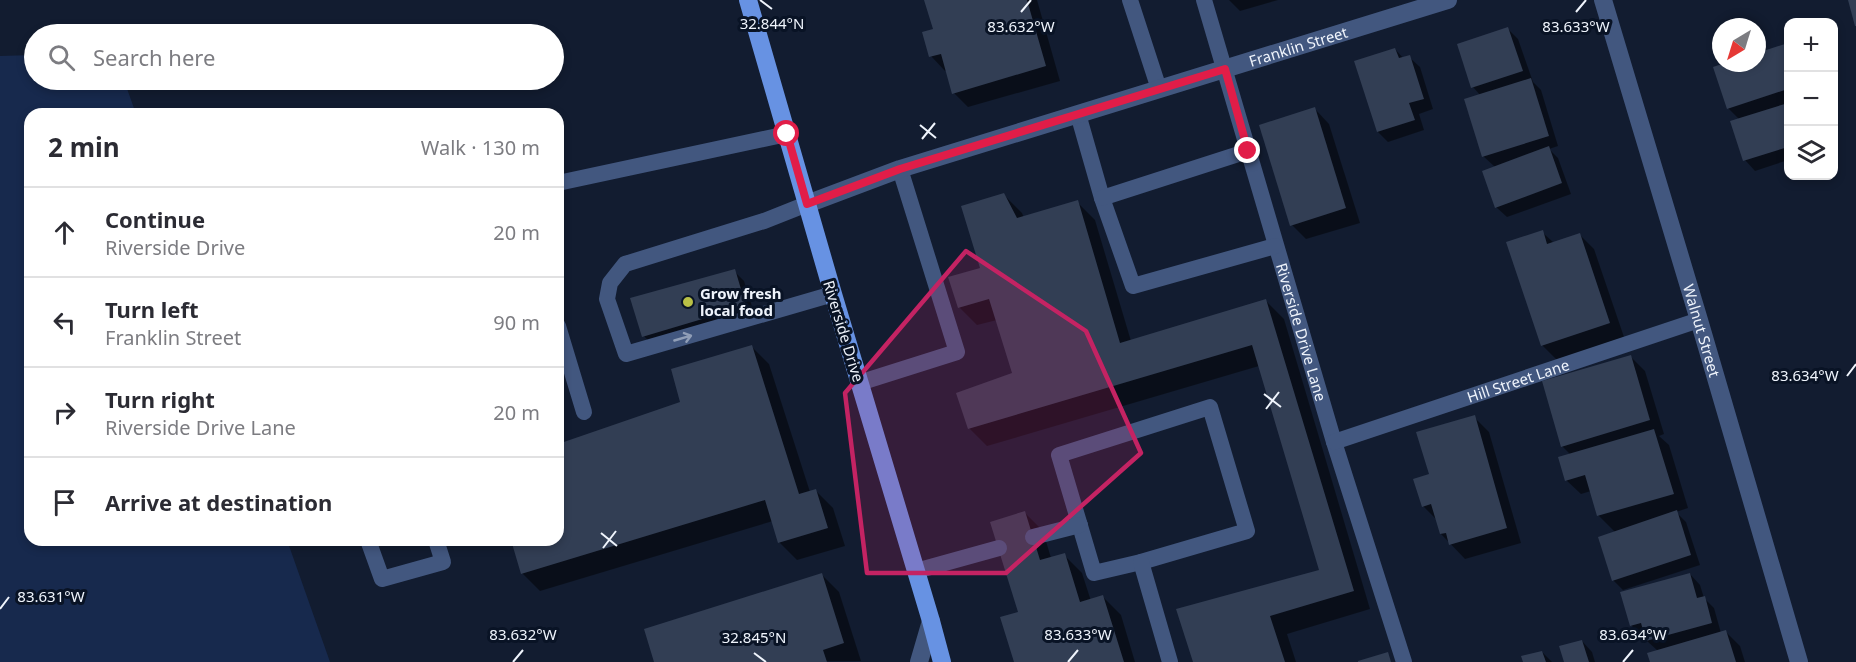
<!DOCTYPE html>
<html lang="en">
<head>
<meta charset="utf-8">
<style>
  :root { --surface:#fff; --page:#f7f7f7; --text:#2b2b33; --muted:#7c7c81; --line:#e1e1e2 }
  body { margin:0; font-family:"Noto Sans",sans-serif; background:var(--page); color:var(--text) }
  .controls { position:absolute; right:18px; top:18px; display:grid; overflow:hidden; border-radius:12px; box-shadow:0 3px 9px #0003 }
  .controls button { width:54px; height:54px; display:grid; place-items:center; padding:0; border:0; border-bottom:2px solid var(--line); background:var(--surface); color:var(--text); font:30px sans-serif }
  .compass { position:absolute; left:1712px; top:18px; width:54px; height:54px; border-radius:50%; background:var(--surface); box-shadow:0 3px 9px #0003; rotate:218deg }
  .stop { position:absolute; width:18px; height:18px; margin:-14px; border:4px solid #e11d48; border-radius:50%; background:#fff }
  .stop.end { background:#e11d48; border-color:#fff; box-shadow:0 2px 6px #0008 }
  .list { margin:0; padding:0; list-style:none }
  h2 { display:flex; justify-content:space-between; align-items:center; height:78px; margin:0; padding:0 24px; font-size:26px }
  h2 small { font-size:20px; font-weight:400; color:var(--muted) }
  .list li { display:grid; grid-template-columns:39px 1fr auto; gap:18px; align-items:center; box-sizing:border-box; height:90px; padding:0 24px; border-top:2px solid var(--line) }
  .list b { display:block; font-size:22px; white-space:nowrap }
  .list p { margin:0; font-size:20px; white-space:nowrap; color:var(--muted) }
  .list em { font-size:20px; font-style:normal; color:var(--muted) }
  .icon { flex:none; width:33px; height:33px; fill:none; stroke:currentColor; stroke-width:2; stroke-linecap:round; stroke-linejoin:round }
  .map { position:relative; flex:none; width:1856px; height:662px; overflow:hidden }
  .search { position:absolute; background:var(--surface); box-shadow:0 3px 9px #0003; left:24px; top:24px; width:540px; height:66px; display:flex; align-items:center; gap:15px; box-sizing:border-box; padding:0 21px; border-radius:33px; color:var(--muted); font-size:22px }
  .panel { position:absolute; background:var(--surface); box-shadow:0 3px 9px #0003; left:24px; top:108px; width:540px; height:438px; border-radius:18px }
  .map>svg:first-child { display:block }
</style>
</head>
<body>
<div class="map">
<svg width="1856" height="662" viewBox="0 0 1856 662">
  <rect width="100%" height="100%" fill="#121c30"/>
  <path fill="#17294d" d="M34,55V80H124L136,114H30V540H287L330,662H0V56Z"/>
  <g fill="#0007">
    <path d="M926,0H1037L1060,81L968,107L954,93L947,70L945,71L931,56L935,30Z"/>
    <path d="M1229,0H1278L1240,11Z"/>
    <path d="M1508,29L1518,39L1533,82L1541,90L1558,146L1549,149L1558,158L1571,194L1507,217L1496,207L1495,167L1483,156L1480,95L1473,87Z"/>
    <path d="M1788,44V160L1755,171L1745,160L1740,120L1728,108L1730,63H1757V54Z"/>
    <path d="M1395,49L1404,59L1409,57L1420,67L1433,109L1419,114L1424,130L1388,142L1378,132Z"/>
    <path d="M1315,109L1329,124L1360,223L1306,239L1292,225Z"/>
    <path d="M1834,135L1837,145L1834,146Z"/>
    <path d="M1004,195L1022,213L1024,218L1077,202L1095,220L1131,341L1266,301L1284,319L1370,609L1287,634L1296,662H1195L1321,571L1259,366L987,446L969,428L1014,374L997,320L977,325L959,307L982,269Z"/>
    <path d="M1542,232L1554,243L1579,234L1594,249L1624,337L1557,360L1542,345Z"/>
    <path d="M734,271L744,281L755,316L654,347L644,336Z"/>
    <path d="M751,346L769,364L810,492L815,490L833,508L845,546L797,560L779,542L773,521L540,591L522,573L512,540H558V445L682,403Z"/>
    <path d="M1630,356L1645,371L1664,434L1659,436L1669,445L1688,508L1676,512L1686,522L1700,565L1623,590L1613,580L1615,532L1598,515L1591,491L1581,494L1566,480L1571,455L1562,446Z"/>
    <path d="M1474,417L1489,432L1521,543L1465,559L1441,534L1438,521L1423,506L1431,475Z"/>
    <path d="M1025,513L1043,531L1051,558L1064,555L1082,573L1091,601L1103,597L1121,615L1135,662H1015Z"/>
    <path d="M821,574L839,592L861,661L655,662Z"/>
    <path d="M1690,574L1700,585L1704,598L1714,608L1721,633L1726,632L1740,646L1745,662H1650L1658,651L1647,641L1646,634L1641,636L1631,625Z"/>
    <path d="M1582,641L1592,652L1595,662H1565Z"/>
    <path d="M1542,652L1552,662H1524Z"/>
  </g>
  <g fill="#323e54">
    <path d="M924,0H1027L1046,66L952,94L941,54L929,57L922,32L933,29Z"/>
    <path d="M1848,0H1856V26H1855Z"/>
    <path d="M1508,27L1523,71L1471,88L1457,44Z"/>
    <path d="M1788,43V89L1727,109L1713,67L1725,63H1757V53Z"/>
    <path d="M1395,48L1399,58L1410,55L1424,99L1409,103L1415,120L1377,132L1354,61Z"/>
    <path d="M1531,78L1549,136L1482,157L1464,99Z"/>
    <path d="M1788,103V147L1743,161L1730,121Z"/>
    <path d="M1315,107L1346,208L1290,226L1259,125Z"/>
    <path d="M1549,146L1562,183L1495,208L1482,171Z"/>
    <path d="M1004,193L1017,218L1078,200L1120,343L1266,299L1354,591L1270,616L1285,662H1193L1176,609L1319,570L1252,345L968,429L956,393L1012,373L989,299L958,308L948,277L980,268L961,206Z"/>
    <path d="M1543,230L1547,244L1580,233L1610,323L1541,346L1506,242Z"/>
    <path d="M735,269L746,306L642,337L630,298Z"/>
    <path d="M752,345L799,494L816,489L828,528L778,543L765,500L521,574L511,540H558V444L680,402L671,369Z"/>
    <path d="M1631,355L1650,420L1561,447L1542,381Z"/>
    <path d="M1475,415L1507,528L1449,545L1446,533L1440,534L1431,504L1422,507L1413,479L1429,474L1416,432Z"/>
    <path d="M1654,429L1674,494L1597,516L1585,475L1565,481L1558,457Z"/>
    <path d="M1677,510L1691,555L1612,581L1598,537Z"/>
    <path d="M1025,511L1040,560L1065,553L1080,602L1103,595L1124,662H1014L1000,617L1018,612L990,522Z"/>
    <path d="M822,573L844,643L823,650L827,662H654L644,629Z"/>
    <path d="M1690,573L1697,598L1705,596L1712,623L1646,641L1641,623L1630,626L1620,592Z"/>
    <path d="M1726,630L1736,662H1650L1647,653Z"/>
    <path d="M1582,640L1589,662H1564L1559,646Z"/>
    <path d="M1542,651L1546,662H1523L1521,656Z"/>
    <path d="M1388,652L1391,662H1358V661Z"/>
  </g>
  <g fill="none" stroke-linecap="round" stroke-linejoin="round">
    <g stroke="#42577f" stroke-width="16">
      <path d="M1130,0L1159,89"/>
      <path id="s1" d="M1204,0L1334,442L1404,662"/>
      <path d="M1078,114L1102,198L1133,286L1275,246"/>
      <path d="M558,183L787,134"/>
      <path d="M1102,198L1248,151"/>
      <path d="M807,204L764,221L625,264L610,283L607,299L626,354L833,294"/>
      <path d="M558,326L584,412"/>
      <path d="M859,383L957,352L900,169"/>
      <path d="M1210,407L1247,531L1141,562L1094,573L1059,455Z"/>
      <path id="s2" d="M1334,442L1699,320"/>
      <path d="M1033,537L1080,525"/>
      <path d="M368,540L382,579L443,562L436,540"/>
      <path d="M1141,562L1170,662"/>
      <path d="M916,571L999,548"/>
    </g>
    <g stroke="#42577f" stroke-width="18">
      <path id="s3" d="M1603,0L1699,320L1799,662"/>
      <path id="s4" d="M807,204L900,169L1448,0"/>
      <path d="M919,662L931,621"/>
    </g>
    <path stroke="#6792e3" stroke-width="18" d="M748,0L833,294L931,621L942,662"/>
  </g>
  <defs><path id="oneway-shaft" d="M-6 0H5M1.5-3L5.5 0L1.5 3" fill="none" stroke-width="1.6" stroke-linecap="round" stroke-linejoin="round" transform="scale(1.5)"/></defs>
  <use stroke="#909eb7" href="#oneway-shaft" transform="translate(683 338) rotate(-16)"/>
  <g fill="none" stroke-linecap="round" stroke-linejoin="round">
    <path stroke="#e11d48" stroke-width="8" d="M787,134L807,204L900,169L1225,69L1248,151"/>
  </g>
  <path fill="#c42363" fill-opacity="0.2" stroke="#c42363" stroke-width="4.5" stroke-linejoin="round" d="M966,251L1086,331L1141,453L1006,573H867L845,393Z"/>
  <path fill="none" stroke="#eff4fc" stroke-width="2" d="M760,0L772,9M1021,12L1031,0M1576,12L1586,0M920,125L936,138M922,139L935,123M1847,376L1856,364M1264,394L1281,407M1266,409L1279,392M601,533L617,546M603,548L616,531M0,609L9,597M754,653L766,662M513,662L523,650M1068,662L1078,650M1623,662L1633,650"/>
  <circle fill="#b9c046" stroke="#091325" stroke-width="2" cx="688" cy="302" r="6"/>
  <g text-anchor="middle" dominant-baseline="central" stroke-width="6" stroke-linejoin="round" paint-order="stroke">
    <g font-size="15" fill="#eff4fc" stroke="#091325">
      <text stroke="none"><textPath href="#s4" startOffset="516">Franklin Street</textPath></text>
      <text transform="translate(844 331) rotate(73)">Riverside Drive</text>
      <text stroke="none"><textPath href="#s3" startOffset="345">Walnut Street</textPath></text>
      <text stroke="none"><textPath href="#s1" startOffset="346">Riverside Drive Lane</textPath></text>
      <text stroke="none"><textPath href="#s2" startOffset="194">Hill Street Lane</textPath></text>
    </g>
    <g font-size="15" font-weight="bold" fill="#eff4fc" stroke="#091325" text-anchor="start">
      <text x="700" y="293">Grow fresh<tspan x="700" dy="17">local food</tspan></text>
    </g>
  </g>
  <g font-size="15" text-anchor="middle" fill="#eff4fc" stroke="#091325" stroke-width="6" stroke-linejoin="round" paint-order="stroke">
    <text x="772" y="29">32.844°N</text>
    <text x="1021" y="32">83.632°W</text>
    <text x="1576" y="32">83.633°W</text>
    <text x="1805" y="381">83.634°W</text>
    <text x="51" y="602">83.631°W</text>
    <text x="523" y="640">83.632°W</text>
    <text x="1078" y="640">83.633°W</text>
    <text x="1633" y="640">83.634°W</text>
    <text x="754" y="643">32.845°N</text>
  </g>
</svg>
<div class="controls">
<button>+</button>
<button>−</button>
<button><svg class="icon" aria-label="layers" viewBox="0 0 24 24"><path d="M12 4l9 5-9 5-9-5zM3 14l9 5 9-5"/></svg></button>
</div>
<svg class="compass" viewBox="-18 -18 36 36"><path d="M0-13l5 13h-10z" fill="#e53935"/><path d="M0 13l5-13h-10z" fill="#7c7c81"/></svg>
<div class="stop" style="left:787px;top:134px"></div>
<div class="stop end" style="left:1248px;top:151px"></div>
<div class="search"><svg class="icon" aria-label="search" viewBox="0 0 24 24"><circle cx="10" cy="10" r="6"/><path d="M15 15l6 6"/></svg>Search here</div>
<section class="panel">
<h2>2 min<small>Walk · 130 m</small></h2>
<ul class="list">
<li><svg class="icon" aria-label="ahead" viewBox="0 0 24 24"><path d="M12 20V5M6 11l6-6 6 6"/></svg><div><b>Continue</b><p>Riverside Drive</p></div><em>20 m</em></li>
<li><svg class="icon" aria-label="left" viewBox="0 0 24 24"><path d="M17 20v-9H6M10 6l-5 5 5 5"/></svg><div><b>Turn left</b><p>Franklin Street</p></div><em>90 m</em></li>
<li><svg class="icon" aria-label="right" viewBox="0 0 24 24"><path d="M7 20v-9h11M14 6l5 5-5 5"/></svg><div><b>Turn right</b><p>Riverside Drive Lane</p></div><em>20 m</em></li>
<li><svg class="icon" aria-label="arrive" viewBox="0 0 24 24"><path d="M6 21V4h12l-3 4 3 4H6"/></svg><div><b>Arrive at destination</b></div></li>
</ul>
</section>
</div>
</body>
</html>
